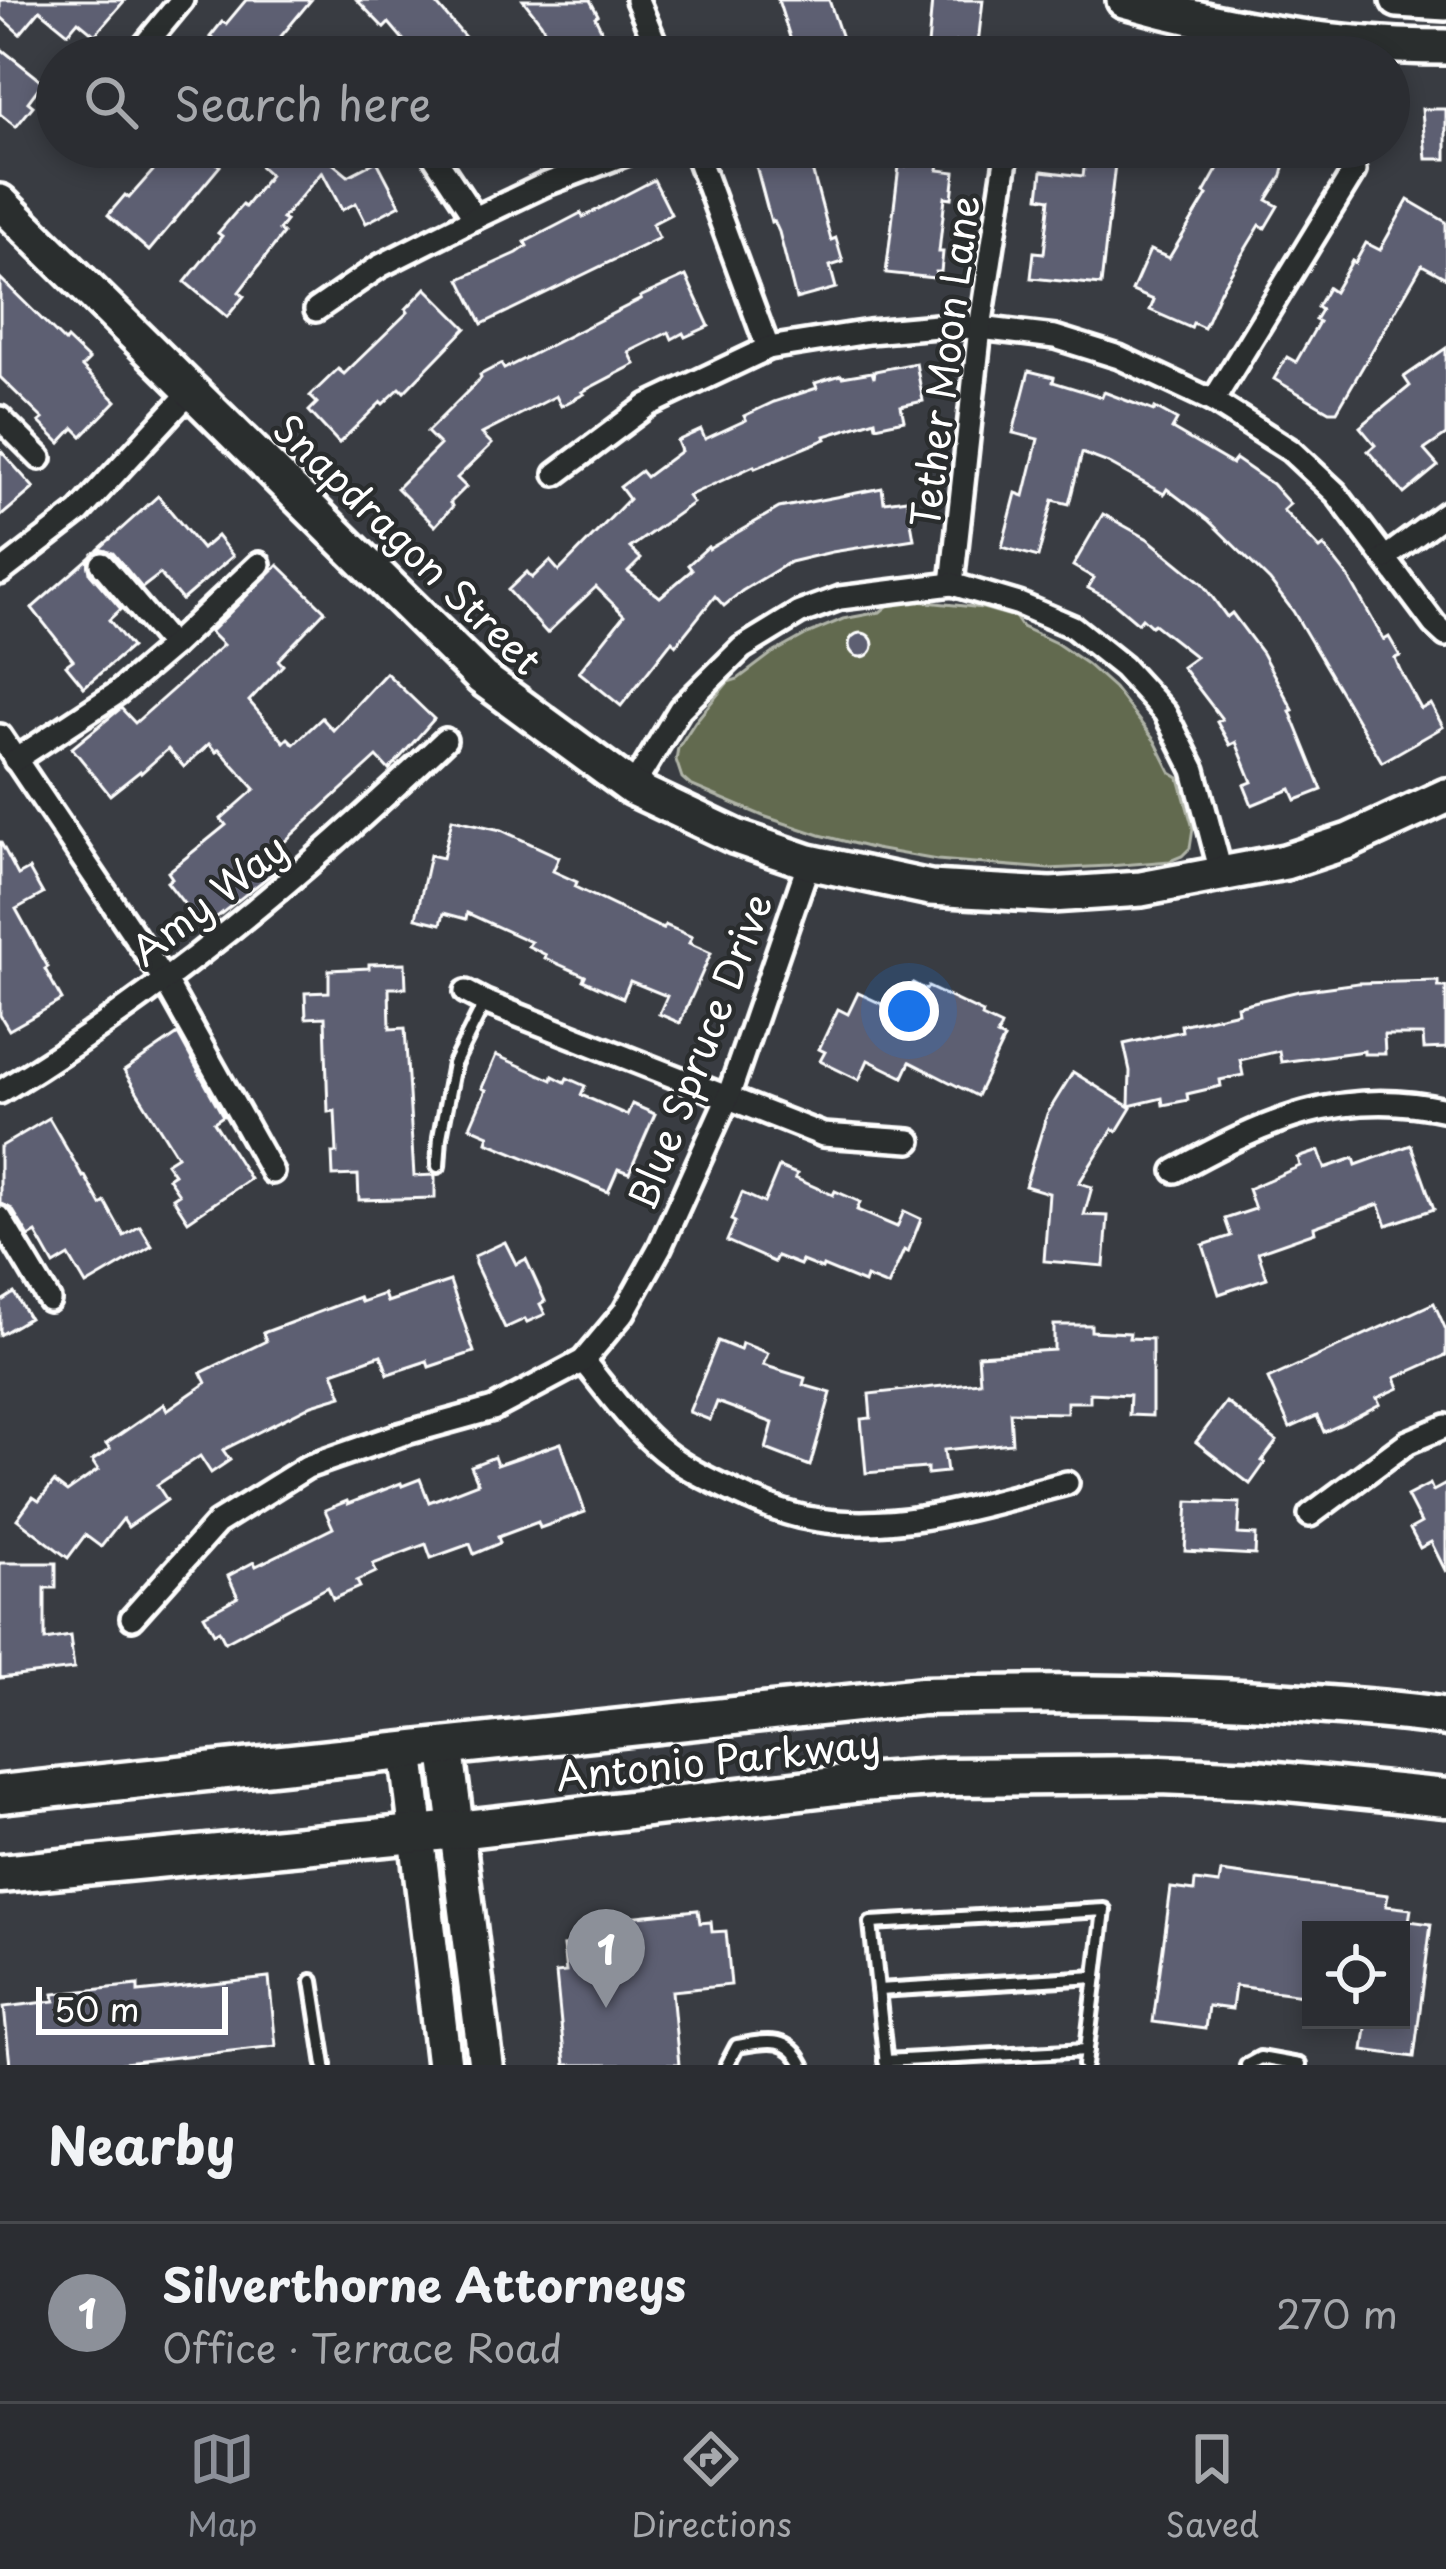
<!DOCTYPE html>
<html lang="en">
<head>
<meta charset="utf-8">
<style>
  :root { --surface:#2b2d32; --page:#33353a; --text:#f1f3f6; --muted:#a6a8ac; --line:#47494d; --accent:#8c9099 }
  body { margin:0; font-family:"Playpen Sans",sans-serif; background:var(--page); color:var(--text) }
  .controls { position:absolute; right:36px; bottom:36px; display:grid; overflow:hidden; border-radius:0px; box-shadow:0 6px 18px #0003 }
  .controls button { width:108px; height:108px; display:grid; place-items:center; padding:0; border:0; border-bottom:3px solid var(--line); background:var(--surface); color:var(--text); font:60px sans-serif }
  .scale { position:absolute; left:36px; bottom:30px; width:192px; box-sizing:border-box; padding-left:12px; border:6px solid #fff; border-top:0; font-size:33px; line-height:42px; white-space:nowrap; color:#fff; -webkit-text-stroke:9px #2a2d2e; paint-order:stroke }
  .you { position:absolute; left:909px; top:1011px; width:42px; height:42px; margin:-30px; border:9px solid #fff; border-radius:50%; background:#1a73e8; box-shadow:0 0 0 18px #1a73e833 }
  .badge { display:grid; place-items:center; width:78px; height:78px; border-radius:50%; background:var(--accent); color:#fff; font-size:39px; font-weight:700 }
  .pin { position:absolute; translate:-50% -99px; filter:drop-shadow(0 3px 6px #0008) }
  .pin::after { content:''; position:absolute; top:63px; width:42px; height:36px; background:inherit; clip-path:polygon(0 0,100% 0,50% 100%) }
  .list { margin:0; padding:0; list-style:none }
  h2 { display:flex; justify-content:space-between; align-items:center; height:156px; margin:0; padding:0 48px; font-size:51px }
  h2 small { font-size:39px; font-weight:400; color:var(--muted) }
  .list li { display:grid; grid-template-columns:78px 1fr auto; gap:36px; align-items:center; box-sizing:border-box; height:180px; padding:0 48px; border-top:3px solid var(--line) }
  .list b { display:block; font-size:45px; white-space:nowrap }
  .list p { margin:0; font-size:39px; white-space:nowrap; color:var(--muted) }
  .list em { font-size:39px; font-style:normal; color:var(--muted) }
  .icon { flex:none; width:66px; height:66px; fill:none; stroke:currentColor; stroke-width:2; stroke-linecap:round; stroke-linejoin:round }
  .map { position:relative; flex:none; width:1446px; height:2065px; overflow:hidden }
  .search { position:absolute; background:var(--surface); box-shadow:0 6px 18px #0003; left:36px; right:36px; top:36px; height:132px; display:flex; align-items:center; gap:30px; box-sizing:border-box; padding:0 42px; border-radius:66px; color:var(--muted); font-size:45px }
  .sheet { height:336px; background:var(--surface) }
  nav { display:flex; justify-content:space-around; align-items:center; box-sizing:border-box; height:168px; border-top:3px solid var(--line); background:var(--surface); font-size:33px; color:var(--muted) }
  nav a { display:grid; justify-items:center; gap:6px }
  nav .on { color:var(--accent) }
  .map>svg:first-child { display:block }
</style>
</head>
<body>
<div class="map">
<svg width="1446" height="2065" viewBox="0 0 1446 2065">
  <rect width="100%" height="100%" fill="#393c42"/>
  <filter id="ink" filterUnits="userSpaceOnUse"><feTurbulence type="fractalNoise" baseFrequency=".00833" numOctaves="2"/><feDisplacementMap in="SourceGraphic" scale="24" xChannelSelector="R" yChannelSelector="G"/><feConvolveMatrix kernelMatrix="1 2 1 2 8 2 1 2 1" color-interpolation-filters="sRGB"/></filter>
  <g filter="url(#ink)">
    <path fill="#626a50" stroke="#b0b4a8" stroke-width="3" d="M917,601L983,608L1015,617L1022,627L1056,643L1087,664L1114,688L1155,741L1171,773L1179,778L1193,828L1190,848L1182,856L1170,861L1109,866L1048,869L937,860L875,849L820,835L763,816L690,785L682,778L676,760L678,748L695,722L728,682L738,679L771,654L807,634L843,619L880,612L892,602Z"/>
    <g fill="#5d5f72" stroke="#fff" stroke-width="3">
      <path d="M0,0H125L95,35L78,21L68,33L40,10L20,34L0,16Z"/>
      <path d="M246,0H311L264,57H218L206,48L213,39L210,37L222,22L226,24Z"/>
      <path d="M357,0H433L482,57H418L389,23L384,28Z"/>
      <path d="M523,0H590L598,15L595,17L615,57H558L541,23Z"/>
      <path d="M778,0H829L843,41L796,56Z"/>
      <path d="M932,0H983L978,44L956,42L954,57H927Z"/>
      <path d="M0,48L43,82L28,102L33,106L16,127L0,114Z"/>
      <path d="M1422,109H1446V159H1426Z"/>
      <path d="M174,147H198L220,166L149,251L108,215L125,195L129,198Z"/>
      <path d="M277,147H313L348,176L377,161L400,205L366,223L356,203L342,210L322,172L282,219L286,221L279,230L283,234L239,292L244,296L227,317L185,282L222,236L218,233L242,205L245,207L270,175L260,166Z"/>
      <path d="M751,147H806L831,240L836,238L843,262L830,266L836,288L796,299L779,232L774,221L771,222Z"/>
      <path d="M907,147H941L938,170L955,172L952,198L945,197L939,252H943L941,272H936L935,278L886,273L899,166H905Z"/>
      <path d="M1087,147H1153L1150,168L1115,164L1101,285L1031,278L1034,252L1044,253L1050,199L1039,197L1042,171L1083,176Z"/>
      <path d="M1230,147H1289L1282,176L1267,200L1278,206L1265,228L1260,225L1220,291L1204,328L1193,323L1191,328L1150,310L1154,300L1132,291L1150,250L1169,258L1207,195L1204,193Z"/>
      <path d="M654,180L671,214L652,224L659,238L482,324L460,279L517,253L527,246L525,242L556,226L581,213L583,217Z"/>
      <path d="M1408,200L1446,222V278L1422,265L1337,411H1329L1274,379L1287,357L1296,362L1319,322L1315,320L1321,310L1317,307L1328,288L1334,292L1352,261L1355,263L1366,243L1380,250Z"/>
      <path d="M686,276L709,326L685,337L683,333L672,339L669,332L629,352L635,364L582,392L584,394L561,406L556,396L482,434L492,444L457,478L466,487L450,503L453,506L435,526L397,488L440,445L427,432L481,378L480,375L501,364L504,369L641,299L640,297Z"/>
      <path d="M0,278L65,342L67,339L89,360L82,367L116,401L82,436L74,428L60,443L39,422L43,419L0,377Z"/>
      <path d="M426,288L466,328L404,392L400,388L383,404L381,402L339,443L309,411L317,403L310,396L338,369L344,374L408,312L406,309Z"/>
      <path d="M1446,348V435L1424,450L1438,466L1404,494L1368,451L1375,445L1360,427L1410,386L1404,377Z"/>
      <path d="M916,363L923,401L901,406L904,420L876,426L875,420L825,436L826,439L755,468L754,466L688,496L693,503L630,548L641,559L628,572L660,597L692,570L688,565L708,547L709,549L779,508L882,488L884,502L907,499L914,539L832,552L790,562L742,591L724,606L715,596L676,645L672,641L621,706L579,672L624,615L596,587L547,633L508,590L527,572L532,578L550,561L559,571L629,499L620,487L641,471L646,477L681,451L677,441L701,430L705,439L746,420L744,416L774,402L817,388L815,383L841,375L842,377L872,372L874,378L875,371Z"/>
      <path d="M1029,371L1054,377L1053,382L1102,397L1104,392L1154,411L1155,408L1177,420L1172,429L1232,464L1236,459L1272,484L1290,504L1283,510L1320,549L1324,546L1349,578L1384,640L1389,637L1400,656L1395,658L1400,670L1421,709L1431,704L1443,727L1382,762L1293,611L1270,581L1208,520L1167,489L1164,494L1106,462L1082,453L1069,504L1053,500L1038,557L1002,547L1016,493L1024,496L1038,439L1013,433Z"/>
      <path d="M0,450L34,488L0,517Z"/>
      <path d="M158,496L202,549L217,536L233,556L182,600L160,574L142,588L113,553L99,549Z"/>
      <path d="M1103,514L1148,539L1202,583L1227,617L1232,613L1262,653L1293,710L1290,711L1322,790L1296,800L1291,789L1252,805L1244,785L1252,782L1236,742L1230,745L1217,722L1222,719L1182,667L1196,657L1154,624L1151,626L1142,618L1138,623L1112,601L1088,588L1094,578L1073,566Z"/>
      <path d="M88,559L90,573L121,609L109,620L131,647L84,687L66,665L73,660L32,608Z"/>
      <path d="M278,565L325,611L278,660L283,665L249,701L284,742L288,738L294,744L322,718L333,730L386,673L434,719L389,770L377,757L281,845L292,858L203,928L167,882L172,878L168,872L226,825L221,819L255,789L219,749L216,752L209,744L184,767L168,749L141,773L140,771L110,795L72,748L121,708L135,723L223,645L210,632Z"/>
      <circle cx="861" cy="645" r="12"/>
      <path d="M452,819L501,830L559,857L553,871L577,882L575,887L663,929L665,925L692,937L689,943L711,953L680,1023L659,1014L667,996L630,981L623,998L583,980L585,976L545,958L546,955L528,946L531,942L467,913L466,919L444,913L441,924L416,918L430,855L443,858Z"/>
      <path d="M0,841L18,875L29,869L43,894L16,909L48,967L45,969L62,1000L9,1030L0,1015Z"/>
      <path d="M405,963L406,988H389L390,1029L405,1028L414,1176L435,1175V1198L359,1200L358,1175L333,1176L332,1153H337L335,1111L328,1112L325,1017L306,1018L305,993L329,992V970L369,968V964Z"/>
      <path d="M1438,981V987H1446V1048L1424,1049L1423,1035H1384L1385,1054H1364V1051L1281,1062L1279,1051L1240,1060L1243,1075L1220,1080L1221,1086L1187,1094L1188,1100L1163,1105L1162,1098L1129,1106L1130,1071L1124,1044L1182,1031L1181,1025L1238,1012L1237,1006L1299,991L1358,983Z"/>
      <path d="M913,983L926,990L928,987L983,1013L982,1017L1001,1026L997,1036L1004,1039L977,1096L910,1062L903,1077L868,1060L859,1080L820,1061L825,1052L819,1049L838,1009L848,1014L858,993L899,1012Z"/>
      <path d="M178,1034L223,1116L214,1122L250,1179L188,1221L173,1198L179,1194L168,1178L174,1174L166,1163L177,1156L124,1071Z"/>
      <path d="M496,1055L552,1080L553,1076L565,1082L567,1078L585,1086L581,1095L627,1115L632,1104L655,1114L629,1173L618,1169L608,1192L487,1142L489,1135L470,1127L486,1090L482,1088Z"/>
      <path d="M1073,1072L1131,1108L1117,1131L1113,1129L1079,1183L1092,1187L1084,1215L1108,1216L1104,1266L1044,1261L1049,1193L1025,1186L1047,1114Z"/>
      <path d="M49,1118L83,1177L85,1176L101,1205L105,1202L124,1236L140,1226L152,1246L86,1285L69,1256L54,1265L36,1233L29,1237L12,1209L0,1203V1147Z"/>
      <path d="M1411,1145L1434,1209L1387,1225L1379,1204L1314,1227L1315,1232L1258,1252L1267,1278L1219,1294L1203,1245L1231,1236L1225,1219L1255,1209L1248,1189L1300,1166L1298,1158L1319,1151L1325,1168L1354,1158L1356,1165Z"/>
      <path d="M779,1167L797,1174L795,1178L833,1195L835,1191L860,1202L857,1210L897,1227L904,1211L921,1219L908,1252L904,1250L888,1286L866,1277L864,1283L823,1266L822,1269L802,1261L800,1265L777,1256L774,1262L727,1241L735,1222L731,1220L742,1193L764,1203Z"/>
      <path d="M505,1242L516,1264L526,1259L545,1301L540,1304L545,1314L527,1322L525,1319L505,1328L475,1264V1256Z"/>
      <path d="M450,1281L474,1352L429,1367L427,1361L388,1374L381,1355L333,1372L342,1396L312,1405L223,1450L230,1460L211,1473L200,1456L157,1485L167,1500L128,1527L123,1519L101,1547L85,1535L68,1558L17,1519L33,1497L39,1501L54,1482L67,1492L98,1470L92,1461L110,1449L106,1444L164,1404L167,1410L206,1383L201,1373L266,1341L263,1333L359,1297L361,1302L384,1294L387,1302Z"/>
      <path d="M14,1293L29,1318L0,1335V1302Z"/>
      <path d="M1434,1303L1446,1330V1355L1395,1378L1399,1388L1377,1398L1380,1404L1342,1424L1324,1432L1317,1416L1290,1428L1268,1379Z"/>
      <path d="M1054,1325H1091V1331L1130,1333L1129,1338L1152,1339V1416L1129,1415L1130,1395L1090,1393V1402H1067V1413L1010,1412L1012,1443L944,1450L947,1472L927,1474V1468L866,1473L861,1419L871,1418L869,1394L980,1382L978,1355L1054,1350Z"/>
      <path d="M718,1341L740,1350L742,1343L768,1353L763,1365L805,1378L803,1385L831,1393L810,1466L766,1449L773,1423L717,1402L710,1420L689,1412Z"/>
      <path d="M1226,1402L1277,1441L1262,1461L1265,1463L1250,1484L1196,1442Z"/>
      <path d="M561,1443L585,1512L540,1528L538,1522L498,1537L500,1543L474,1554L470,1544L431,1558L426,1544L373,1564L376,1572L357,1581L360,1587L333,1599L328,1587L225,1642L219,1630L214,1633L204,1615L238,1597L228,1576L254,1562L256,1566L333,1528L325,1510L347,1501L348,1504L401,1483L402,1486L420,1479L429,1502L478,1483L471,1466L494,1457L497,1465Z"/>
      <path d="M1430,1484L1433,1491L1446,1484V1572L1431,1542L1420,1548L1410,1529L1421,1523L1407,1496Z"/>
      <path d="M1188,1501L1240,1503L1238,1534L1256,1535L1255,1555L1185,1551Z"/>
      <path d="M0,1563H56V1588H45V1640L70,1636L74,1669L0,1678Z"/>
      <path d="M1221,1872L1388,1895L1386,1906L1411,1909L1409,1921L1431,1924L1414,2057L1363,2050L1367,2020H1401V1930H1311V1996L1235,1986L1232,2009L1208,2006L1205,2029L1153,2022L1171,1888L1194,1891L1195,1881L1219,1884Z"/>
      <path d="M698,1910L700,1923L711,1922L712,1932L726,1931L731,1985L672,1991L679,2065H565L556,1973L566,1972L563,1946L590,1944L587,1921Z"/>
      <path d="M269,1978L276,2046L106,2065H10L4,2007L55,2001L54,1994L138,1985V1992Z"/>
    </g>
    <g fill="none" stroke-linecap="round" stroke-linejoin="round">
      <defs>
        <g id="lane">
          <path d="M438,1166L440,1137L454,1064L485,1002"/>
          <path d="M312,1981L325,2065"/>
          <path d="M878,1990L1096,1977"/>
          <path d="M885,2061L1087,2050"/>
          <path d="M727,2065L737,2046C766,2041 788,2035 803,2065"/>
          <path d="M886,2065L871,1923L1104,1910L1085,2065"/>
          <path d="M1247,2065L1260,2058L1299,2065"/>
        </g>
        <g id="street">
          <path d="M637,0L661,57"/>
          <path d="M135,57L182,0"/>
          <path d="M428,147L475,218"/>
          <path d="M694,147L768,348"/>
          <path d="M316,310L380,266L475,218L544,185L644,147"/>
          <path d="M1213,401L1354,171"/>
          <path d="M0,418L40,458"/>
          <path d="M556,474L648,405L768,348L869,332L937,326L980,328L1055,337L1119,357L1213,401L1290,450L1336,493L1434,624L1446,635"/>
          <path d="M1385,558L1446,513"/>
          <path d="M102,564L172,646"/>
          <path d="M0,573L79,512L191,391"/>
          <path d="M952,584L980,328L1008,147"/>
          <path d="M0,736L165,981L272,1172"/>
          <path d="M15,760L117,693L172,646L259,564"/>
          <path d="M632,788L680,709L742,648L799,613L840,598L952,584L1019,604L1073,627L1123,667L1165,713L1194,770L1222,876"/>
          <path d="M466,992L485,1002L823,1135L910,1141"/>
          <path d="M0,1092C163,993 307,871 445,740"/>
          <path d="M1175,1171C1265,1121 1342,1086 1446,1110"/>
          <path d="M0,1218L49,1300"/>
          <path d="M583,1361C608,1391 632,1426 663,1451C684,1468 710,1480 735,1492C758,1503 787,1515 813,1519C898,1534 986,1504 1067,1483"/>
          <path d="M1310,1515L1408,1442L1446,1426"/>
          <path d="M132,1618L217,1523L307,1467L399,1435L493,1409L583,1361L624,1312L660,1247L728,1097L809,862"/>
        </g>
        <g id="secondary">
          <path d="M1124,0C1227,29 1338,47 1446,47"/>
          <path d="M1398,0L1446,3"/>
          <path d="M0,202L482,678L632,788L736,837L809,862L930,888L1051,895L1141,889L1285,862L1349,841L1446,796"/>
          <path d="M446,1746L486,2065"/>
          <path d="M407,1750L444,2065"/>
        </g>
        <g id="primary">
          <path d="M0,1794L922,1696C1057,1693 1192,1693 1327,1705C1367,1708 1407,1711 1446,1717"/>
          <path d="M0,1874L457,1830L861,1783L946,1777L1160,1775L1257,1779L1446,1798"/>
        </g>
      </defs>
      <use href="#lane" stroke="#fff" stroke-width="20"/>
      <use href="#street" stroke="#fff" stroke-width="30"/>
      <use href="#secondary" stroke="#fff" stroke-width="42"/>
      <use href="#primary" stroke="#fff" stroke-width="45"/>
      <use href="#lane" stroke="#2a2d2e" stroke-width="10"/>
      <use href="#street" stroke="#2a2d2e" stroke-width="21"/>
      <use href="#secondary" stroke="#2a2d2e" stroke-width="33"/>
      <use href="#primary" stroke="#2a2d2e" stroke-width="36"/>
    </g>
  </g>
  <g text-anchor="middle" dominant-baseline="central" stroke-width="9" stroke-linejoin="round" paint-order="stroke">
    <g font-size="39" fill="#fff" stroke="#2a2d2e">
      <text transform="translate(943 361) rotate(-83)">Tether Moon Lane</text>
      <text transform="translate(409 543) rotate(44)">Snapdragon Street</text>
      <text transform="translate(208 898) rotate(-38)">Amy Way</text>
      <text transform="translate(698 1051) rotate(-69)">Blue Spruce Drive</text>
      <text transform="translate(718 1758) rotate(-6)">Antonio Parkway</text>
    </g>
  </g>
</svg>
<div class="controls">
<button><svg class="icon" aria-label="locate" viewBox="0 0 24 24"><circle cx="12" cy="12" r="6"/><path d="M12 2v4M12 18v4M2 12h4M18 12h4"/></svg></button>
</div>
<div class="scale">50 m</div>
<div class="you"></div>
<div class="pin badge" style="left:606px;top:2008px">1</div>
<div class="search"><svg class="icon" aria-label="search" viewBox="0 0 24 24"><circle cx="10" cy="10" r="6"/><path d="M15 15l6 6"/></svg>Search here</div>
</div>
<section class="sheet">
<h2>Nearby<small></small></h2>
<ul class="list">
<li><span class="badge">1</span><div><b>Silverthorne Attorneys</b><p>Office · Terrace Road</p></div><em>270 m</em></li>
</ul>
</section>
<nav>
<a class="on"><svg class="icon" aria-label="map" viewBox="0 0 24 24"><path d="M3 6l6-2 6 2 6-2v14l-6 2-6-2-6 2zM9 4v14M15 6v14"/></svg>Map</a>
<a><svg class="icon" aria-label="directions" viewBox="0 0 24 24"><path d="M12 3l9 9-9 9-9-9zM9 14v-3h6M13 9l2 2-2 2"/></svg>Directions</a>
<a><svg class="icon" aria-label="saved" viewBox="0 0 24 24"><path d="M7 4h10v16l-5-4-5 4z"/></svg>Saved</a>
</nav>
</body>
</html>
